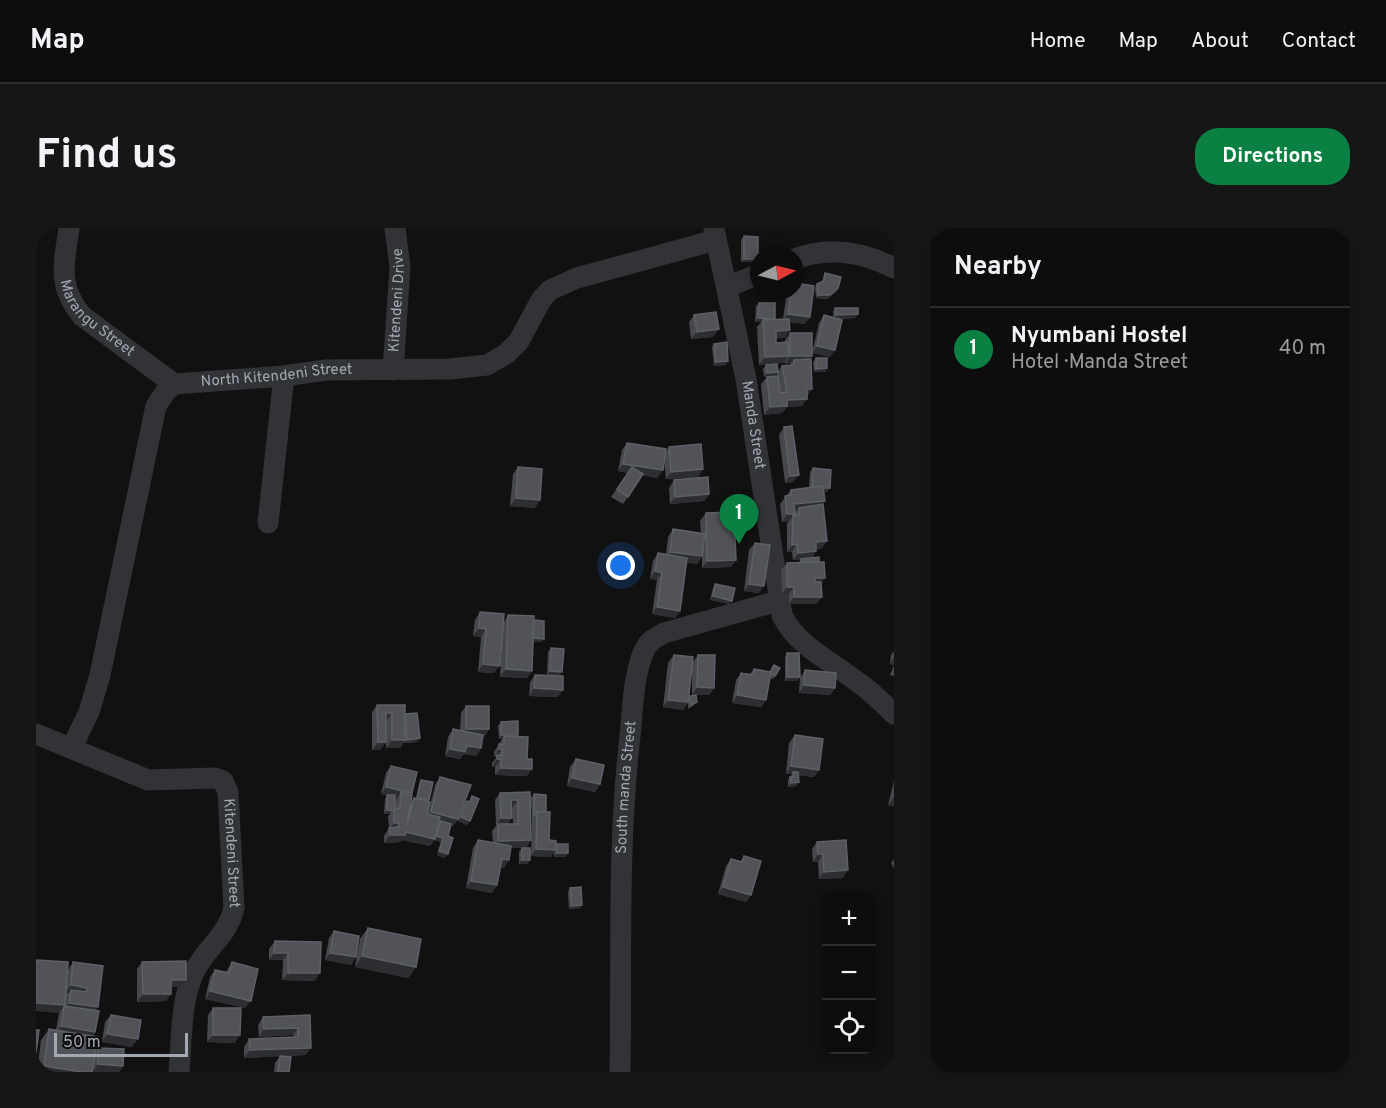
<!DOCTYPE html>
<html lang="en">
<head>
<meta charset="utf-8">
<style>
  :root { --surface:#0d0d0e; --page:#161617; --text:#f1f3f6; --muted:#9a9c9e; --line:#2d2d2e; --accent:#0b8043 }
  body { margin:0; font-family:Overpass,sans-serif; background:var(--page); color:var(--text) }
  .controls { position:absolute; right:18px; bottom:18px; display:grid; overflow:hidden; border-radius:12px; box-shadow:0 3px 9px #0003 }
  .controls button { width:54px; height:54px; display:grid; place-items:center; padding:0; border:0; border-bottom:2px solid var(--line); background:var(--surface); color:var(--text); font:30px sans-serif }
  .compass { position:absolute; left:714px; top:18px; width:54px; height:54px; border-radius:50%; background:var(--surface); box-shadow:0 3px 9px #0003; rotate:83deg }
  .scale { position:absolute; left:18px; bottom:15px; width:134px; box-sizing:border-box; padding-left:6px; border:3px solid #a2a9b3; border-top:0; font-size:16px; line-height:21px; white-space:nowrap; color:#a2a9b3; -webkit-text-stroke:4px #0c0c0d; paint-order:stroke }
  .you { position:absolute; left:585px; top:338px; width:21px; height:21px; margin:-15px; border:4px solid #fff; border-radius:50%; background:#1a73e8; box-shadow:0 0 0 9px #1a73e833 }
  .badge { display:grid; place-items:center; width:39px; height:39px; border-radius:50%; background:var(--accent); color:#fff; font-size:20px; font-weight:700 }
  .pin { position:absolute; translate:-50% -50px; filter:drop-shadow(0 2px 3px #0008) }
  .pin::after { content:''; position:absolute; top:32px; width:21px; height:18px; background:inherit; clip-path:polygon(0 0,100% 0,50% 100%) }
  .list { margin:0; padding:0; list-style:none }
  h2 { display:flex; justify-content:space-between; align-items:center; height:78px; margin:0; padding:0 24px; font-size:26px }
  h2 small { font-size:20px; font-weight:400; color:var(--muted) }
  .list li { display:grid; grid-template-columns:39px 1fr auto; gap:18px; align-items:center; box-sizing:border-box; height:84px; padding:0 24px; border-top:2px solid var(--line) }
  .list b { display:block; font-size:22px; white-space:nowrap }
  .list p { margin:0; font-size:20px; white-space:nowrap; color:var(--muted) }
  .list em { font-size:20px; font-style:normal; color:var(--muted) }
  .icon { flex:none; width:33px; height:33px; fill:none; stroke:currentColor; stroke-width:2; stroke-linecap:round; stroke-linejoin:round }
  .map { position:relative; flex:none; width:858px; height:844px; overflow:hidden; border-radius:24px }
  header { display:flex; align-items:center; gap:36px; box-sizing:border-box; height:84px; padding:0 30px; background:var(--surface); border-bottom:2px solid var(--line) }
  header strong { font-size:28px }
  nav { display:flex; gap:33px; margin-inline-start:auto; font-size:21px }
  .intro { display:flex; align-items:center; justify-content:space-between; box-sizing:border-box; height:144px; padding:0 36px }
  h1 { margin:0; font-size:42px }
  .button { padding:15px 27px; border-radius:24px; background:var(--accent); color:#fff; font-size:21px; font-weight:700 }
  main { display:flex; gap:36px; padding:0 36px }
  aside { flex:1; background:var(--surface); border-radius:24px; box-shadow:0 3px 9px #0003 }
  .map>svg:first-child { display:block }
</style>
</head>
<body>
<header>
<strong>Map</strong>
<nav><a>Home</a><a>Map</a><a>About</a><a>Contact</a></nav>
</header>
<div class="intro"><h1>Find us</h1><a class="button">Directions</a></div>
<main>
<div class="map">
<svg width="858" height="844" viewBox="0 0 858 844">
  <rect width="100%" height="100%" fill="#111112"/>
  <g fill="none" stroke-linecap="round" stroke-linejoin="round">
    <g stroke="#323337" stroke-width="21">
      <path id="s1" d="M33,0C28,36 21,58 46,88L138,156"/>
      <path id="s2" d="M678,1L710,151L746,387C760,417 793,432 819,452C834,462 846,474 858,486"/>
      <path d="M759,31C793,18 827,24 858,40"/>
      <path d="M691,59L723,46"/>
      <path id="s3" d="M357,142L364,39L359,0"/>
      <path d="M232,295L248,148"/>
      <path id="s4" d="M0,506L112,552L179,550L187,553L192,564L198,680C192,707 171,719 159,742C144,772 146,812 143,844"/>
      <path id="s5" d="M36,519L53,484L64,447L120,178L130,163L138,156L248,148L290,142L414,141L451,137L470,126L483,113L505,72L514,62L541,50L680,12"/>
      <path id="s6" d="M584,844C586,732 581,619 594,508C597,480 597,448 608,423C612,413 619,410 628,405L742,373"/>
    </g>
  </g>
  <g fill="#47484d" fill-rule="evenodd">
    <path d="M708,8L719,34H705V12Z"/>
    <path d="M789,45L802,60L800,64L791,71L780,70L779,60L781,56L786,54L787,49Z"/>
    <path d="M751,63H759L769,96L753,94L749,110H740V115L749,114V112L754,105L776,125L783,95L788,87L797,89V84L799,80L820,90L803,91L794,129L776,125V128L774,131L771,169L766,178L751,179L746,185L728,187L725,156L731,149L741,148V146L740,147L728,149L727,141L730,137L742,143L746,138L754,137L755,135L749,136V133L748,135L723,137L721,99L725,94H719L720,78L723,75L739,91H747Z"/>
    <path d="M658,87L677,109L655,111L653,94Z"/>
    <path d="M678,116L692,133L690,137L678,138L676,119Z"/>
    <path d="M780,130L791,140L789,144H778L777,134Z"/>
    <path d="M748,199L757,254L749,255L743,207Z"/>
    <path d="M591,215L630,224L633,219L667,241L662,249L630,251L628,232L627,242L621,250L607,247L587,276L575,269L592,245L582,243L586,222Z"/>
    <path d="M482,239L499,280L474,278L477,246Z"/>
    <path d="M777,240L794,260L791,264H787V276L791,313L785,321H780V323L776,330L785,354L786,369L780,376H753V366H746L745,342L751,335L763,334L765,331L757,332L756,324H751V295L753,293L746,294L744,276L755,262L773,259L774,244Z"/>
    <path d="M638,252L673,266L668,273L634,276L633,260Z"/>
    <path d="M670,285L700,332L695,339L666,340V328L661,336L651,334L644,383L639,390L616,386L621,352L614,351L617,333L622,325L630,326L632,309L637,301L665,305L664,293Z"/>
    <path d="M719,315L723,365L708,363L713,322Z"/>
    <path d="M679,356L693,376L674,372L677,360Z"/>
    <path d="M444,384L468,394L472,387L498,392L508,411L505,414H497L491,450L464,449L467,405L458,445L442,444L445,409L437,408L439,392Z"/>
    <path d="M515,420L523,447L527,462L521,469L493,468L494,454L499,447H511L512,424Z"/>
    <path d="M858,423V448L854,447L858,437L854,436L855,427Z"/>
    <path d="M751,425L764,449L761,453H749V429Z"/>
    <path d="M638,427L657,434L662,427L678,460L673,467H656V439L653,470L654,468L658,477L652,481V475L647,482L627,479L632,435Z"/>
    <path d="M744,440L737,451L734,450L730,472L725,479L696,475L700,452L705,445L714,446L718,441L734,444Z"/>
    <path d="M769,442L799,460L794,467L763,465L764,450Z"/>
    <path d="M341,477L369,486L384,510L381,514L368,515V514L364,520H350V493V514L344,522H336V484Z"/>
    <path d="M430,478L453,501L448,509H447L445,520L440,528L428,526L424,531L409,528L412,509L417,501L424,503L425,485Z"/>
    <path d="M465,494L482,507L481,508L491,548L459,547V539H456V535L461,529H458V524L466,511H463L462,498Z"/>
    <path d="M759,507L778,549L762,547L763,554L760,558L752,559V552L756,546H750L753,515Z"/>
    <path d="M540,531L564,556L559,564L531,558L534,539Z"/>
    <path d="M355,538L375,566V575L378,570H380L383,556L385,552L393,572L392,586L399,557L404,549L422,591L417,598H415L412,608L409,630L401,627L405,614L398,612L394,618L366,612L364,614L348,615V608L353,600L352,588L354,586H348L349,571L351,567L345,566L350,545ZM359,569L361,570L360,572L359,581Z"/>
    <path d="M858,553V578L852,577Z"/>
    <path d="M494,564L495,612L490,620H475L468,640L464,639L461,657L456,665L430,660L437,620L442,612L457,615L456,603L460,598L459,572L464,565ZM475,580H476L477,596H472L476,590Z"/>
    <path d="M498,566L510,584L513,612L520,617L530,629H518V624L515,629L495,628L496,591L495,570Z"/>
    <path d="M436,568L434,593L431,597L422,593L428,577L431,573L433,574Z"/>
    <path d="M781,614L807,650L783,651L782,634H777L776,621Z"/>
    <path d="M486,620L492,636H483V624Z"/>
    <path d="M708,628L715,667L710,674L682,666L690,638L695,631L704,634Z"/>
    <path d="M858,631V641L855,635Z"/>
    <path d="M534,660L546,677L544,680L533,681L532,664Z"/>
    <path d="M332,700L380,739L372,750L319,739L324,711Z"/>
    <path d="M298,703L320,729L315,737L289,732L293,710Z"/>
    <path d="M239,713L285,714L279,753L246,752L247,732H233V721Z"/>
    <path d="M37,734L67,738L59,783V804L57,808L60,823L62,820L87,838L83,844H1L5,812L13,801L20,802L23,785L31,756L32,742Z"/>
    <path d="M106,734L150,752L145,759H135L130,773L101,774V741Z"/>
    <path d="M196,734L209,780L169,771L174,749L179,742L190,744Z"/>
    <path d="M177,780L199,815L171,814L172,787Z"/>
    <path d="M75,787L96,819L66,814L69,794Z"/>
    <path d="M274,787L270,827L249,828L253,844H238L239,835L244,828L208,830V819L213,811L257,810V807L223,809L222,797L227,789Z"/>
  </g>
  <g fill="#2d2e31">
    <path d="M708,31H722L719,34H705Z"/>
    <path d="M802,60L800,64L791,71L780,70L782,67Z"/>
    <path d="M752,86L774,89L769,96L747,93Z"/>
    <path d="M822,86L820,90L797,91L800,87Z"/>
    <path d="M722,90L739,91L727,92L725,94H719Z"/>
    <path d="M683,101L677,109L655,111L661,104Z"/>
    <path d="M754,102L749,110L735,111L740,103Z"/>
    <path d="M781,118L799,122L794,129L776,125Z"/>
    <path d="M753,128L748,135L723,137L729,129Z"/>
    <path d="M754,128H776L771,135L758,132L755,135L749,136Z"/>
    <path d="M692,133L690,137L678,138L680,134Z"/>
    <path d="M791,140L789,144H778L780,141Z"/>
    <path d="M742,144L740,147L728,149L731,145Z"/>
    <path d="M771,161H776L771,169Z"/>
    <path d="M771,171L766,178L751,179L746,185L728,187L734,179L751,172Z"/>
    <path d="M587,236L627,242L621,250L582,243Z"/>
    <path d="M667,241L662,249L630,251L635,244Z"/>
    <path d="M763,247L757,254L749,255L754,248Z"/>
    <path d="M776,259L794,260L791,264L773,263Z"/>
    <path d="M673,266L668,273L634,276L639,269Z"/>
    <path d="M480,270L504,272L499,280L474,278Z"/>
    <path d="M789,273L783,280H763L761,283L752,284L758,276Z"/>
    <path d="M751,286H759L753,293L746,294Z"/>
    <path d="M791,313L785,321L774,322L780,314Z"/>
    <path d="M761,316L756,324H751L756,317Z"/>
    <path d="M780,323L775,331L757,332L762,325Z"/>
    <path d="M634,324L666,328L661,336L629,332Z"/>
    <path d="M700,332L695,339L666,340L671,333Z"/>
    <path d="M619,343L626,345L621,352L614,351Z"/>
    <path d="M779,350H789L783,357H774Z"/>
    <path d="M713,356L728,358L723,365L708,363Z"/>
    <path d="M751,359H758L753,366H746Z"/>
    <path d="M677,368L696,373L693,376L674,372Z"/>
    <path d="M758,369H786L780,376H753Z"/>
    <path d="M621,379L644,383L639,390L616,386Z"/>
    <path d="M443,400L450,401L445,409L437,408Z"/>
    <path d="M497,410L508,411L505,414H495Z"/>
    <path d="M858,430V437L854,436Z"/>
    <path d="M447,436L464,438L458,445L442,444Z"/>
    <path d="M470,441L496,443L491,450L464,449Z"/>
    <path d="M514,443L526,444L523,448L511,447Z"/>
    <path d="M751,449H764L761,453H749Z"/>
    <path d="M768,457L799,460L794,467L763,465Z"/>
    <path d="M661,459L678,460L673,467H656Z"/>
    <path d="M498,460L527,462L521,469L493,468Z"/>
    <path d="M701,467L730,472L725,479L696,475Z"/>
    <path d="M632,472L652,474L647,482L627,479Z"/>
    <path d="M350,485H356L350,493L344,492Z"/>
    <path d="M430,501H453L448,509H424Z"/>
    <path d="M465,507H482L479,510L468,508L466,511H463Z"/>
    <path d="M384,510L381,514L368,515L371,512Z"/>
    <path d="M356,512H369L364,520H350Z"/>
    <path d="M342,514H350L344,522H336Z"/>
    <path d="M431,518L445,520L440,528L428,526L424,531L409,528L414,521Z"/>
    <path d="M463,521H466L461,529H458Z"/>
    <path d="M461,531L465,532L459,539H456Z"/>
    <path d="M755,538L783,542L778,549L758,547L757,544L756,546H750Z"/>
    <path d="M465,540L496,541L491,548L459,547Z"/>
    <path d="M536,550L564,556L559,564L531,558Z"/>
    <path d="M763,554L760,558L752,559L755,555Z"/>
    <path d="M350,559L376,565L371,572L365,564L361,570L345,566Z"/>
    <path d="M858,569V578L852,577Z"/>
    <path d="M475,572H482L476,580H470Z"/>
    <path d="M351,582L356,583L354,586H348Z"/>
    <path d="M395,584L422,591L417,598L404,595L405,593L403,595L390,591Z"/>
    <path d="M425,589L434,593L431,597L422,593Z"/>
    <path d="M465,590H476L471,598L462,596L460,598Z"/>
    <path d="M358,595H363L358,602H353Z"/>
    <path d="M370,604L398,611L400,608L407,610L405,614L398,612L394,618L366,612L364,614L348,615L354,607Z"/>
    <path d="M495,612L490,620H457L462,613Z"/>
    <path d="M500,621L520,622L515,629L495,628Z"/>
    <path d="M403,623L412,626L409,630L401,627Z"/>
    <path d="M521,625H532L530,629H518Z"/>
    <path d="M782,626H787L782,634H777Z"/>
    <path d="M466,631L473,632L468,640L460,639Z"/>
    <path d="M486,632H494L492,636H483Z"/>
    <path d="M812,642L807,650L783,651L788,644Z"/>
    <path d="M435,653L461,657L456,665L430,660Z"/>
    <path d="M687,659L715,667L710,674L682,666Z"/>
    <path d="M546,677L544,680L533,681L536,678Z"/>
    <path d="M238,725H252L247,732H233Z"/>
    <path d="M294,725L320,729L315,737L289,732Z"/>
    <path d="M326,728L380,739L372,750L319,739Z"/>
    <path d="M252,745H284L279,753L246,752Z"/>
    <path d="M135,752H150L145,759H130Z"/>
    <path d="M35,757L51,760L46,767L35,762L33,765H29Z"/>
    <path d="M174,763L215,773L209,780L169,771Z"/>
    <path d="M107,766H135L130,773L101,774Z"/>
    <path d="M0,775L29,777L23,785L0,783Z"/>
    <path d="M33,775L62,779L57,786L28,782Z"/>
    <path d="M25,798L59,804L54,811L20,806Z"/>
    <path d="M262,800L257,807L223,809L228,801Z"/>
    <path d="M71,806L102,811L96,819L66,814Z"/>
    <path d="M177,807H204L199,815L171,814Z"/>
    <path d="M275,820L270,827L208,830L214,822Z"/>
    <path d="M62,836L87,838L83,844H56Z"/>
    <path d="M8,838L45,844H4Z"/>
  </g>
  <g fill="#515358" stroke="#5d6066" stroke-width="1.5">
    <path d="M708,8L722,9V31H708Z"/>
    <path d="M789,45L805,49L802,60L794,67H782L781,56L788,53Z"/>
    <path d="M759,55L778,58L774,89L752,86L755,63H759Z"/>
    <path d="M723,75H739V91L722,90Z"/>
    <path d="M799,80H822V86L800,87Z"/>
    <path d="M680,84L683,101L661,104L658,87Z"/>
    <path d="M788,87L806,92L799,122L781,118Z"/>
    <path d="M753,91L754,102L740,103V115L752,114L753,128L729,129L727,92Z"/>
    <rect x="754" y="105" width="22" height="23"/>
    <path d="M691,114L692,133L680,134L678,116Z"/>
    <path d="M780,130H791V140L780,141Z"/>
    <path d="M775,131L776,161H771V171L751,172V178L734,179L731,149L742,148L744,165L751,164L746,138L758,137V132Z"/>
    <path d="M741,136L742,144L731,145L730,137Z"/>
    <path d="M756,198L763,247L754,248L748,199Z"/>
    <path d="M591,215L630,221L627,242L587,236Z"/>
    <path d="M665,216L667,241L635,244L633,219Z"/>
    <path d="M482,239L506,241L504,272L480,270Z"/>
    <path d="M596,239L607,246L592,269L581,261Z"/>
    <path d="M777,240L795,242L794,260H787V258L776,259Z"/>
    <path d="M672,249L673,266L639,269L638,252Z"/>
    <path d="M787,258L789,273L758,276L759,286H751L749,268L755,267V262Z"/>
    <path d="M787,276L791,313L780,314V323L762,325L761,316L756,317L757,287H763V280Z"/>
    <path d="M698,284L700,332L671,333L670,285Z"/>
    <path d="M637,301L669,306L666,328L634,324Z"/>
    <path d="M719,315L734,317L728,358L713,356Z"/>
    <path d="M622,325L651,330L644,383L621,379L626,345L619,343Z"/>
    <path d="M783,329V334H766L765,331Z"/>
    <path d="M788,334L789,350H779V354H785L786,369H758V359H751V335Z"/>
    <path d="M679,356L699,360L696,373L677,368Z"/>
    <path d="M444,384L468,386L464,438L447,436L450,401L443,400Z"/>
    <path d="M472,387L498,388L496,443L470,441Z"/>
    <path d="M498,392L508,393V411L497,410Z"/>
    <path d="M515,420L528,421L526,444L514,443Z"/>
    <path d="M751,425H763L764,449H751Z"/>
    <path d="M638,427L657,429L652,474L632,472Z"/>
    <path d="M662,427H679L678,460L661,459Z"/>
    <path d="M738,437L744,440L739,448L734,444Z"/>
    <path d="M718,441L735,444L730,472L701,467L705,445L717,447Z"/>
    <path d="M769,442L800,445L799,460L768,457Z"/>
    <path d="M499,447L527,448V462L498,460Z"/>
    <path d="M660,467L661,474L655,477L654,468Z"/>
    <path d="M341,477H369V512H356V485H350V514H342Z"/>
    <rect x="430" y="478" width="23" height="23"/>
    <path d="M381,485L384,510L371,512L369,486Z"/>
    <path d="M482,493V507H465V494Z"/>
    <path d="M417,501L447,507L445,520L431,518L429,524L414,521Z"/>
    <path d="M759,507L787,511L783,542L755,538Z"/>
    <path d="M468,508L492,509L491,531H496V541L465,540V532L461,531V527L466,528V521H463V516L468,517Z"/>
    <path d="M540,531L568,537L564,556L536,550Z"/>
    <path d="M355,538L381,544L376,565L350,559Z"/>
    <path d="M757,544H762L763,554L755,555L754,549H758Z"/>
    <path d="M404,549L435,557L422,591L395,584Z"/>
    <path d="M385,552L397,554L393,572L381,570Z"/>
    <path d="M365,564L376,567L371,597L378,570L394,574L391,586L404,589L399,611L370,604L369,607H354L353,600L363,599V595H358V581L364,580Z"/>
    <path d="M494,564L495,612L462,613V596H482V572H475L476,590H465L464,565Z"/>
    <path d="M498,566L510,567V584H501L498,587Z"/>
    <path d="M351,567H359V581L356,583L351,582Z"/>
    <path d="M436,568L443,571L434,593L425,589L431,573L434,574Z"/>
    <path d="M501,584H514L513,612L520,613V622L500,621Z"/>
    <path d="M405,593L415,596L412,608L417,610L412,626L403,623L407,610L400,608Z"/>
    <path d="M442,612L475,618L473,632L466,631L461,657L435,653Z"/>
    <path d="M810,612L812,642L788,644L787,626H782L781,614Z"/>
    <rect x="521" y="616" width="11" height="9"/>
    <rect x="486" y="620" width="8" height="12"/>
    <path d="M708,628L725,633L715,667L687,659L695,631L706,634Z"/>
    <path d="M545,659L546,677L536,678L534,660Z"/>
    <path d="M332,700L385,711L380,739L326,728Z"/>
    <path d="M298,703L323,708L320,729L294,725Z"/>
    <path d="M239,713L285,714L284,745H252V725H238Z"/>
    <path d="M0,732L32,734L29,777L0,775Z"/>
    <path d="M150,733V752H135V766H107L106,734Z"/>
    <path d="M37,734L67,738L62,779L33,775L35,762L51,764V760L35,757Z"/>
    <path d="M196,734L222,741L215,773L174,763L179,742L193,745Z"/>
    <path d="M28,778L63,783L59,804L25,798Z"/>
    <path d="M177,780H205L204,807H177Z"/>
    <path d="M75,787L105,792L102,811L71,806Z"/>
    <path d="M274,787L275,820L214,822L213,811L262,809V800L228,801L227,789Z"/>
    <path d="M13,801L62,809L56,844H45L8,838Z"/>
    <path d="M0,802H3L0,825Z"/>
    <path d="M62,820L88,821L87,838L62,836Z"/>
    <path d="M244,828L255,829L253,844H242Z"/>
  </g>
  <g text-anchor="middle" dominant-baseline="central" stroke-width="6" stroke-linejoin="round" paint-order="stroke">
    <g font-size="15" fill="#a2a9b3" stroke="#0c0c0d">
      <text stroke="none"><textPath href="#s3" startOffset="70">Kitendeni Drive</textPath></text>
      <text stroke="none"><textPath href="#s1" startOffset="104">Marangu Street</textPath></text>
      <text stroke="none"><textPath href="#s5" startOffset="484">North Kitendeni Street</textPath></text>
      <text stroke="none"><textPath href="#s2" startOffset="200">Manda Street</textPath></text>
      <text stroke="none"><textPath href="#s6" startOffset="285">South manda Street</textPath></text>
      <text stroke="none"><textPath href="#s4" startOffset="270">Kitendeni Street</textPath></text>
    </g>
  </g>
</svg>
<div class="controls">
<button>+</button>
<button>−</button>
<button><svg class="icon" aria-label="locate" viewBox="0 0 24 24"><circle cx="12" cy="12" r="6"/><path d="M12 2v4M12 18v4M2 12h4M18 12h4"/></svg></button>
</div>
<svg class="compass" viewBox="-18 -18 36 36"><path d="M0-13l5 13h-10z" fill="#e53935"/><path d="M0 13l5-13h-10z" fill="#9a9c9e"/></svg>
<div class="scale">50 m</div>
<div class="you"></div>
<div class="pin badge" style="left:703px;top:316px">1</div>
</div>
<aside>
<h2>Nearby<small></small></h2>
<ul class="list">
<li><span class="badge">1</span><div><b>Nyumbani Hostel</b><p>Hotel · Manda Street</p></div><em>40 m</em></li>
</ul>
</aside>
</main>
</body>
</html>
